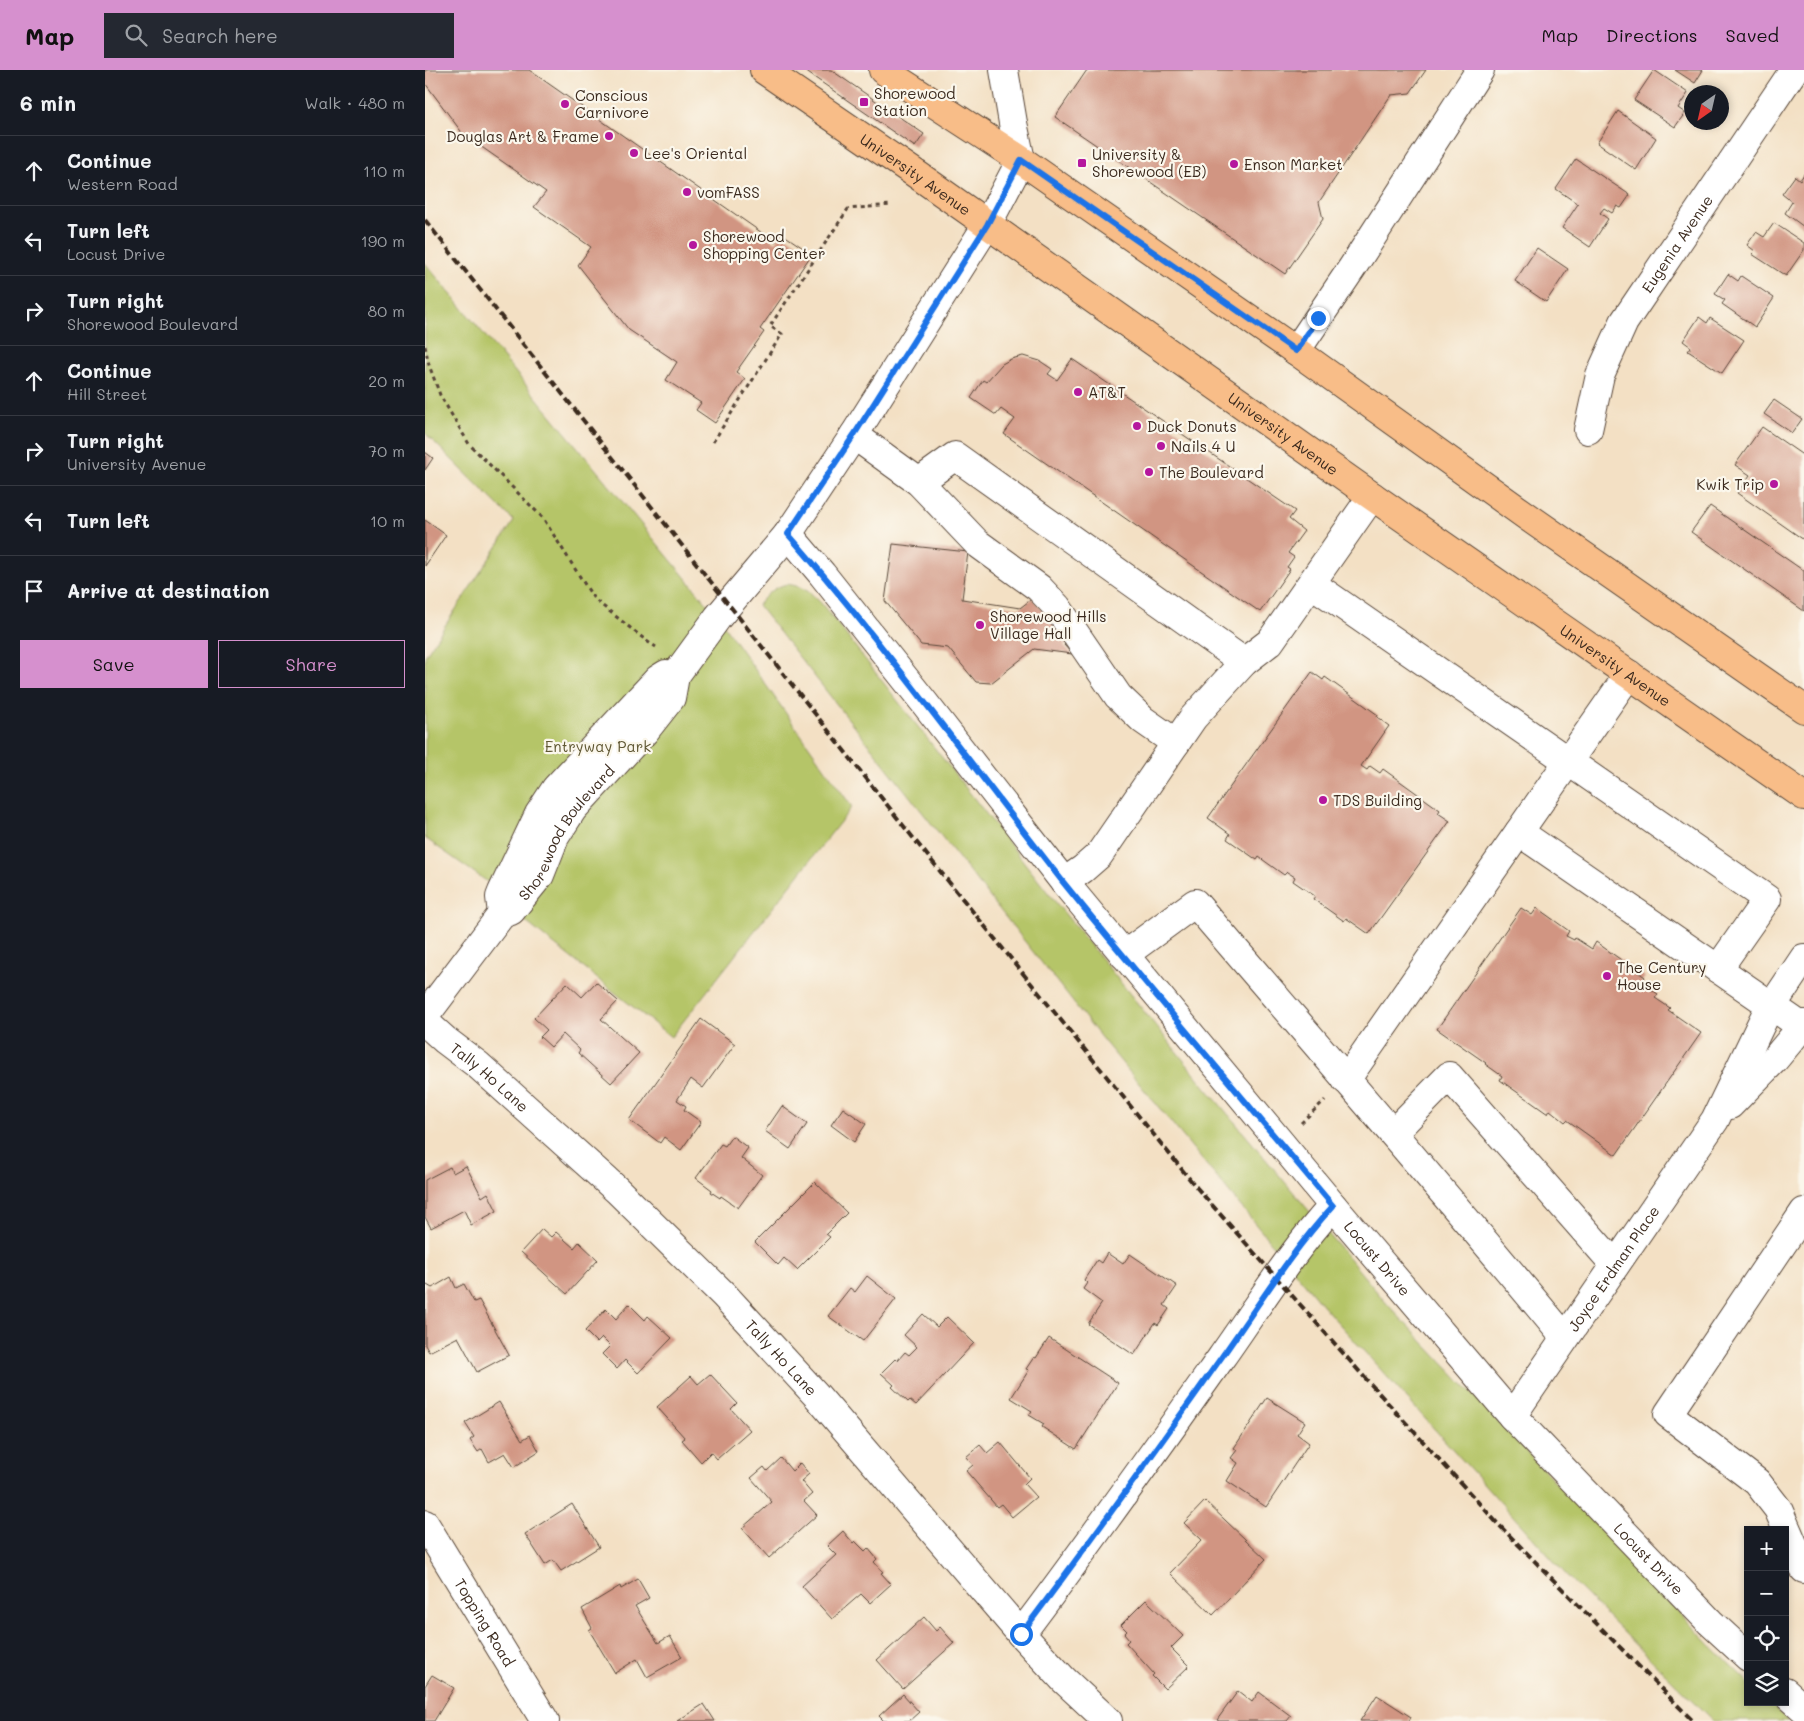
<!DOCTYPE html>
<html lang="en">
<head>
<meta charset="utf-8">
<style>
  :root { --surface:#171b24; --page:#242831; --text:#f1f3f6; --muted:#9ea1a6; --line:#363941; --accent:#d690ce }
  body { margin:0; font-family:Mali,sans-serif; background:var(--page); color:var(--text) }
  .controls { position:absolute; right:15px; bottom:15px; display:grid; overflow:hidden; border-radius:0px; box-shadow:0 2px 8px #0003 }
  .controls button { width:45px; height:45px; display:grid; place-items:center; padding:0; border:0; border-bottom:1px solid var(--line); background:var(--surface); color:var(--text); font:25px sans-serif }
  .compass { position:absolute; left:1259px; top:15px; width:45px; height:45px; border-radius:50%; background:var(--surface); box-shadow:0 2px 8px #0003; rotate:214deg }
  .stop { position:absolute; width:15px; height:15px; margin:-11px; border:4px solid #1a73e8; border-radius:50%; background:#fff }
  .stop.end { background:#1a73e8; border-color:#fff; box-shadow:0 1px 5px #0008 }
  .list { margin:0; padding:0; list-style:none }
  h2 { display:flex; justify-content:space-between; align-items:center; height:65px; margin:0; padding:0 20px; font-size:21px }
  h2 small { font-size:16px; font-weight:400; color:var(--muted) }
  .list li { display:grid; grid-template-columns:32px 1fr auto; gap:15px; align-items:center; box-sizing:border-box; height:70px; padding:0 20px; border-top:1px solid var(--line) }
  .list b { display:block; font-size:19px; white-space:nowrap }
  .list p { margin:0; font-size:16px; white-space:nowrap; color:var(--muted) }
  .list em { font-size:16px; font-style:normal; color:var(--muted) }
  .actions { display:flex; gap:10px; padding:15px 20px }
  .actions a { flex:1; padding:11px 0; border:1px solid var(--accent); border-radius:0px; text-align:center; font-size:18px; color:var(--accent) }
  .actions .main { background:var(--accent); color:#111 }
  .icon { flex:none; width:28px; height:28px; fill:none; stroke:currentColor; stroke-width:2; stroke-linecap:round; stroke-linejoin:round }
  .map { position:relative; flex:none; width:1379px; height:1651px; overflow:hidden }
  header { display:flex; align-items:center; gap:30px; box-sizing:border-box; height:70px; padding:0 25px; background:var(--accent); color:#111 }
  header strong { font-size:24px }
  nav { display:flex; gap:28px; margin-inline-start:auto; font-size:18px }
  .search { width:350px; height:45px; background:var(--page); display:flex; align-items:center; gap:12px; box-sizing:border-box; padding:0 18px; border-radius:0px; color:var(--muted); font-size:19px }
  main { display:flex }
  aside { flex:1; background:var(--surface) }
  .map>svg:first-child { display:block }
</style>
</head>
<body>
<header>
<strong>Map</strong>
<div class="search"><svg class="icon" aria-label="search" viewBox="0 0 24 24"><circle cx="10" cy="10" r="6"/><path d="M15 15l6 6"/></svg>Search here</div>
<nav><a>Map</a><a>Directions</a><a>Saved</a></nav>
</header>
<main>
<aside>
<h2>6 min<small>Walk · 480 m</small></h2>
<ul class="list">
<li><svg class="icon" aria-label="ahead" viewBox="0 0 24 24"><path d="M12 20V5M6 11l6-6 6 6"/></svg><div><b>Continue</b><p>Western Road</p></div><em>110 m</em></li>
<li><svg class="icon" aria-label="left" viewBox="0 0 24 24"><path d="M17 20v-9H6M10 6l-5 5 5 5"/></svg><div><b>Turn left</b><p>Locust Drive</p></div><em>190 m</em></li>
<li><svg class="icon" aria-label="right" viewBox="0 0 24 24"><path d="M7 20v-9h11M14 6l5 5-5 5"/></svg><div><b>Turn right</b><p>Shorewood Boulevard</p></div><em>80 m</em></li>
<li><svg class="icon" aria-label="ahead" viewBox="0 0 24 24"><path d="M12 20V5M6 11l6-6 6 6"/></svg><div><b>Continue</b><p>Hill Street</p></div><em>20 m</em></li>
<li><svg class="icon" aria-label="right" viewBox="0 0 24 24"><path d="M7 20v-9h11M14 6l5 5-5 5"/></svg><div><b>Turn right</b><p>University Avenue</p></div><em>70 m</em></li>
<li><svg class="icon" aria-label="left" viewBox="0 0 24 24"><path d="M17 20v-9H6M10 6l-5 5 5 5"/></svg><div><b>Turn left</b></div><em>10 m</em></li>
<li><svg class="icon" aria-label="arrive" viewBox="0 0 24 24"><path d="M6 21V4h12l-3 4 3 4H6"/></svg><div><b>Arrive at destination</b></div></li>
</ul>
<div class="actions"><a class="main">Save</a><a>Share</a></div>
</aside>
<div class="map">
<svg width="1379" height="1651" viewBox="0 0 1379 1651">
  <rect width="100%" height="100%" fill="#fbf7ec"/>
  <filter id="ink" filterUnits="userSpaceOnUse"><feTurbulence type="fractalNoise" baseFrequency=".02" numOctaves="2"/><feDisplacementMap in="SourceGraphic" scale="10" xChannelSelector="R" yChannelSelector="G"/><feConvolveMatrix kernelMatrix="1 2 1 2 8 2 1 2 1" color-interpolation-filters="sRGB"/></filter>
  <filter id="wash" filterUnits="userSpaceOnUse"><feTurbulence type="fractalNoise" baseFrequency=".0096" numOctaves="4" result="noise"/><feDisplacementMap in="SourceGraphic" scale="20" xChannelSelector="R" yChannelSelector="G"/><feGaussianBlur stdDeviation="1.12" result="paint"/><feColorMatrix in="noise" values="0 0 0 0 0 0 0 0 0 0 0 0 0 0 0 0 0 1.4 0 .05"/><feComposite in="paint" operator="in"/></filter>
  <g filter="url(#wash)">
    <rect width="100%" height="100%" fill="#f3e0c4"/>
    <g fill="#b5c568" stroke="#787843">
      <path d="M0,193L293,547L427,737L246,967L87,841L77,822L0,768V586L89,451L0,363Z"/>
      <path d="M362,514C379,517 384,521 396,533L624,824L781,1018L963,1235L1284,1574L1323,1612V1632H1344L1363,1651H1288L1145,1509L899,1237L678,970L333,535C342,524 349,517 362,514Z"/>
    </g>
    <g id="blocks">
      <g fill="#d19582">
        <path d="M0,0H104L350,172L356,163L387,184L335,259L339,262L311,302L320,309L290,353L271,340L276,333L241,310L252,292L204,260L153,195L166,177L109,137L121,122L38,64L0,13Z"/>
        <path d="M381,0H406L499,64L490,77L380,1Z"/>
        <path d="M662,0H1001L985,23L966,25L894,132L898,149L860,204L630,47Z"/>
        <path d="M1229,0L1263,23L1253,38L1260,43L1250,57L1209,30Z"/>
        <path d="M1250,0H1278L1270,13Z"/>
        <path d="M1193,41L1231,68L1211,100L1172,73Z"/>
        <path d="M1151,89L1205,125L1196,138L1192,136L1187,143L1179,138L1175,143L1183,149L1165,177L1137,158L1153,134L1131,119Z"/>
        <path d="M1379,104V157L1360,143L1367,132L1357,124L1370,106L1375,110Z"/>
        <path d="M1349,153L1379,173V180L1361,206L1327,184L1330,181L1322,175L1331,162L1339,167Z"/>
        <path d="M1112,178L1143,199L1121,232L1090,211Z"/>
        <path d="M1303,204L1313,211L1316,206L1349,228L1330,257L1297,234L1300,230L1290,224Z"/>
        <path d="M1274,247L1282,253L1285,248L1319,270L1297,303L1263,281L1266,277L1258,271Z"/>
        <path d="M598,286L615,291L627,299L623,304L632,310L647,289L870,441L864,449L879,461L863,483L869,487L862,497L865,499L835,542L579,364L590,349L576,339L571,345L546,328L558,310L561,312L577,294L586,289Z"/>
        <path d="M1349,330L1377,349L1367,363L1339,344Z"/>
        <path d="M1337,357L1379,386V470L1312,423L1325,405L1310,395Z"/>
        <path d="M0,382L8,388L0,400Z"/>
        <path d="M1285,436L1379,501V541L1266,462Z"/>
        <path d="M0,450L21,465L0,496Z"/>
        <path d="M468,474L543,482L537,529L595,538L608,528L643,572L639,575L647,584L609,579L566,613L551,612L523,578L496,575L460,531Z"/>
        <path d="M887,602L898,610L900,607L953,645L952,647L964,656L936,696L942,700L945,696L955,703L958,699L1015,740L1013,743L1025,751L944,864L921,848L919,851L888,829L890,826L868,811L870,807L862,802L859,805L834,787L832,790L802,769L805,764L783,748Z"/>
        <path d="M1096,838L1107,845L1112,838L1144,861L1141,866L1149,870L1150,868L1167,879L1171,872L1220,907L1216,913L1233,924L1230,928L1245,938L1243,940L1276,963L1191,1085L1142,1050L1140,1052L1125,1040L1123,1044L1075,1010L1077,1006L1060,994L1061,993L1012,959Z"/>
        <path d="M171,912L193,931L176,949L214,983L186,1013L153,983L155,980L138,964L126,977L115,967L122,960L109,948L142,913L157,927Z"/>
        <path d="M276,949L310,974L278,1018L266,1009L252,1030L261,1036L259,1040L276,1052L256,1080L239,1067L235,1073L204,1050Z"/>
        <path d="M357,1036L382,1054L365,1079L340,1061Z"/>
        <path d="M418,1038L441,1054L429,1072L406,1055Z"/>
        <path d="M307,1066L323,1078L316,1088L337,1105L313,1138L296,1126L295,1128L286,1122L287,1120L271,1108L296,1074L300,1076Z"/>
        <path d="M41,1096L57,1127L63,1123L72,1141L46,1155L39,1140L6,1158L0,1147V1110L25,1097L28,1103Z"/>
        <path d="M390,1112L422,1143L401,1164L405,1167L372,1200L359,1188L353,1195L330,1172Z"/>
        <path d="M117,1159L126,1167L131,1162L149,1178L154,1172L173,1190L142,1224L96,1182Z"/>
        <path d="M682,1183L698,1194L705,1184L752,1216L739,1235L744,1239L733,1255L730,1253L709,1285L663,1254L677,1233L658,1219L662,1213L659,1210L672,1190L676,1193Z"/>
        <path d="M442,1206L471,1229L438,1271L403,1246L425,1218L430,1222Z"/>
        <path d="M26,1207L31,1218L39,1214L49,1232L54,1230L84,1285L52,1302L33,1267L4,1282L0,1275V1216L2,1215L7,1218Z"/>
        <path d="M204,1234L220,1250L223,1246L247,1268L213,1303L200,1290L192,1299L177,1284L185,1276L177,1268L172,1273L160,1261L181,1239L191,1249Z"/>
        <path d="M498,1244L512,1257L522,1247L549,1273L491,1335L485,1330L483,1332L467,1317L469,1315L456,1303L470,1289L472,1291L480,1282L484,1285L492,1277L479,1265Z"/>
        <path d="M624,1268L693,1313L651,1379L617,1357L619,1354L604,1345L607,1341L586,1328L604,1300L601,1299L609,1287L611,1288Z"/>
        <path d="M285,1304L312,1333L306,1339L325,1360L292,1389L286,1382L276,1392L257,1370L260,1368L232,1337L266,1306L273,1314Z"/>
        <path d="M842,1328L880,1352L872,1364L884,1373L841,1437L802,1411L813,1393L806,1388L812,1380L809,1378Z"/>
        <path d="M74,1332L97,1370L105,1365L114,1381L89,1397L80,1383L64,1392L57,1379L53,1382L45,1370L49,1367L40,1353Z"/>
        <path d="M575,1372L605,1408L599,1414L611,1427L587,1447L576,1434L572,1437L541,1401L548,1395L541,1387L555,1375L562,1383Z"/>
        <path d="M356,1388L367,1401L375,1393L384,1404L376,1411L387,1424L379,1431L392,1445L344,1488L317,1458L347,1432L326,1408L339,1397L342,1401Z"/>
        <path d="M780,1431L841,1489L788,1545L745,1503L777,1470L759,1453Z"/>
        <path d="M147,1434L174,1477L136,1501L128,1490L120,1495L100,1464Z"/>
        <path d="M418,1461L428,1473L430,1471L440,1481L443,1478L452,1489L449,1492L458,1502L456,1503L466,1514L445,1533L436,1524L407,1549L377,1516L411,1485L402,1476Z"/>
        <path d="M213,1509L224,1528L210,1536L233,1573L245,1566L257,1587L222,1607L212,1589L190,1603L164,1560L167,1558L157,1539L195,1516L196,1519Z"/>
        <path d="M721,1530L758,1566L746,1578L764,1596L740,1619L727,1606L729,1604L701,1573L704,1570L699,1564L702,1561L696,1555Z"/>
        <path d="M499,1547L511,1561L515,1557L529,1573L478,1619L452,1590Z"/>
        <path d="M7,1605L29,1618L9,1651H0V1616Z"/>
        <path d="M813,1621L827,1632L834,1622L866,1646L862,1651H794L792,1650Z"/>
        <path d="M478,1624L494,1642L484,1651H459L454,1646Z"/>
        <path d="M952,1625L986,1647L984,1651H935Z"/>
        <path d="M279,1634L290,1651H252Z"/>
      </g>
    </g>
  </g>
  <g filter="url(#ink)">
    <use href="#blocks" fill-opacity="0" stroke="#574537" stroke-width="1"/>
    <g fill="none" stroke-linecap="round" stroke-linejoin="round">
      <defs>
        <g id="minor">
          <path d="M871,281L927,198L1055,0"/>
          <path id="s1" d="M1163,360L1175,305L1199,252L1369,0"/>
          <path d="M429,365L494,412L552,473L614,518L632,537L693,626L718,650L751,673"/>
          <path d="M494,412L530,386L819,592"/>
          <path id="s2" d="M363,464L397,504L498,631L639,812L908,1136L1087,1346L1285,1552L1323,1587"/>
          <path d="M887,514L1342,829L1293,899"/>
          <path d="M1094,762L1379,958"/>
          <path d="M639,812L658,799L674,785L768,648L819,592L845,572L947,426"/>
          <path d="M77,844L75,827L77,822L114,744L131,718L233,609L241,604L250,606"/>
          <path d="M699,885L770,833C894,978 1019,1121 1140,1268"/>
          <path id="s3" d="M0,946L77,844L86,841L115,805L130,767L148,739L220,661L246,628L250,606L293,547L363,464L429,365L562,155L596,90L588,53L579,0"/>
          <path id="s4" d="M0,952L20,970L53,995L192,1120L299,1225L393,1327L596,1564L639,1610L683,1651"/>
          <path d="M921,1010L1204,604"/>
          <path d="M1305,1035L1350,989L1379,954"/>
          <path d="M968,1063L1024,1006L1190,1195"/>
          <path d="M1379,1142L1243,1344L1332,1412L1353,1439L1379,1499"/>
          <path id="s5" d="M1087,1346L1290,1050L1339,948L1379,888"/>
          <path id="s6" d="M0,1454L120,1651"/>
          <path d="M596,1564C665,1473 730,1381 796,1288C833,1236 865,1183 908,1136"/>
          <path d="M1360,1622L1379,1639"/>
        </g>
        <g id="major">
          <path id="s7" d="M339,0L494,106L947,426L1379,726"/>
          <path d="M458,0L596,90L871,281L1103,447L1379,639"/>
        </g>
      </defs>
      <use href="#minor" stroke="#574537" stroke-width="30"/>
      <use href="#major" stroke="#574537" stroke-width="30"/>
      <g stroke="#574537" stroke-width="3" stroke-dasharray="4 4" stroke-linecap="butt">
        <path d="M0,276L4,295L15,325L44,374L118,448L169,529L223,572L231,577"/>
        <path d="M288,372L357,264L345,256L423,139L466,135"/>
        <path d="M876,1053L900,1030"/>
      </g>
      <use href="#minor" stroke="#fff" stroke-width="28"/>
      <use href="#major" stroke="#f8bd88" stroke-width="28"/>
      <path stroke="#3b2a1e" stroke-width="4" stroke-dasharray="8 4" stroke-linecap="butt" d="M0,150L489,769L772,1118L941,1309L1073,1454L1268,1651"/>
    </g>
  </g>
  <g fill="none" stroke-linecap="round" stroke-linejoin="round" filter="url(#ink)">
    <path stroke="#1a73e8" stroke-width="6" d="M596,1564C665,1473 730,1381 796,1288C833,1236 865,1183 908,1136C818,1028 726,921 638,812C547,696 460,575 363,464L429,365L562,155L596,90L871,281L893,248"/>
  </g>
  <g fill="#b5179e" stroke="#fbf7ec" stroke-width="2">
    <rect x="434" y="27" width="10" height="10" rx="2.5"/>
    <circle cx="140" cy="34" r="5"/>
    <circle cx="184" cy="66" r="5"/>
    <circle cx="209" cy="83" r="5"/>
    <rect x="652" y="88" width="10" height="10" rx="2.5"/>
    <circle cx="809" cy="94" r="5"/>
    <circle cx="262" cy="122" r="5"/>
    <circle cx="268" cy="175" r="5"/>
    <circle cx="653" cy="322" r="5"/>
    <circle cx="712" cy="356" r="5"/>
    <circle cx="736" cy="376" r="5"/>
    <circle cx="724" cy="402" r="5"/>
    <circle cx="1349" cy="414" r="5"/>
    <circle cx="555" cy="555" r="5"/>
    <circle cx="898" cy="730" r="5"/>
    <circle cx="1182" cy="906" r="5"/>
  </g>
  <g text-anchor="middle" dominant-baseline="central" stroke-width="4.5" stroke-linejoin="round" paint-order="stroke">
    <g font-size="15" fill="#3b2a1e" stroke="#fbf7ec" text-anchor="start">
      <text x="449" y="23">Shorewood<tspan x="449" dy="17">Station</tspan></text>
      <text x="150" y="25">Conscious<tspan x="150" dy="17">Carnivore</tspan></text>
      <text x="174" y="66" text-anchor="end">Douglas Art &amp; Frame</text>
      <text x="219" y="83">Lee's Oriental</text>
      <text x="667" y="84">University &amp;<tspan x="667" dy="17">Shorewood (EB)</tspan></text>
      <text x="819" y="94">Enson Market</text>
      <text x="272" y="122">vomFASS</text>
      <text x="278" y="166">Shorewood<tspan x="278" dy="17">Shopping Center</tspan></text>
      <text x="663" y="322">AT&amp;T</text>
      <text x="722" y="356">Duck Donuts</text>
      <text x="746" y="376">Nails 4 U</text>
      <text x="734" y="402">The Boulevard</text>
      <text x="1339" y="414" text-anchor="end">Kwik Trip</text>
      <text x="565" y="546">Shorewood Hills<tspan x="565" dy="17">Village Hall</tspan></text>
      <text x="908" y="730">TDS Building</text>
      <text x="1192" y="897">The Century<tspan x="1192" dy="17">House</tspan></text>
    </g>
    <g font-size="15" fill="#3b2a1e" stroke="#fbf7ec">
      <text stroke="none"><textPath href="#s7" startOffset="184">University Avenue</textPath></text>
      <text stroke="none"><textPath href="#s1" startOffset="209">Eugenia Avenue</textPath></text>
      <text stroke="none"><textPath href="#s7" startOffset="634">University Avenue</textPath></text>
      <text stroke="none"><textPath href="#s7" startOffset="1039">University Avenue</textPath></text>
      <text stroke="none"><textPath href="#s3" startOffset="234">Shorewood Boulevard</textPath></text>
      <text stroke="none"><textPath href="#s4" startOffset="85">Tally Ho Lane</textPath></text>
      <text stroke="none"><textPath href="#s2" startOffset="934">Locust Drive</textPath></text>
      <text stroke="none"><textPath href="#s5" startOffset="179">Joyce Erdman Place</textPath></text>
      <text stroke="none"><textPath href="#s4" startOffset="490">Tally Ho Lane</textPath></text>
      <text stroke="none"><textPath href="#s2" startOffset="1339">Locust Drive</textPath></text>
      <text stroke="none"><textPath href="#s6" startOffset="115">Topping Road</textPath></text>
    </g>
    <g font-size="15" fill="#605834" stroke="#fbf7ec">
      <text x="173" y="676">Entryway Park</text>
    </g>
  </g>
</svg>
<div class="controls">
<button>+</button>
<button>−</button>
<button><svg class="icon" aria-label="locate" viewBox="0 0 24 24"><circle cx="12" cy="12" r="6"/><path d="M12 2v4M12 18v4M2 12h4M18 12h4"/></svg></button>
<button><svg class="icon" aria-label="layers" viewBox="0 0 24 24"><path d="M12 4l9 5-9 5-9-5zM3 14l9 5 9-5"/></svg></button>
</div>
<svg class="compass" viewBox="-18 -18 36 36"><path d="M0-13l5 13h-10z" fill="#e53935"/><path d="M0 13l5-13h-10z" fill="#9ea1a6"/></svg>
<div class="stop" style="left:596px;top:1564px"></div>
<div class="stop end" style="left:893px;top:248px"></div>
</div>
</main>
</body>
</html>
